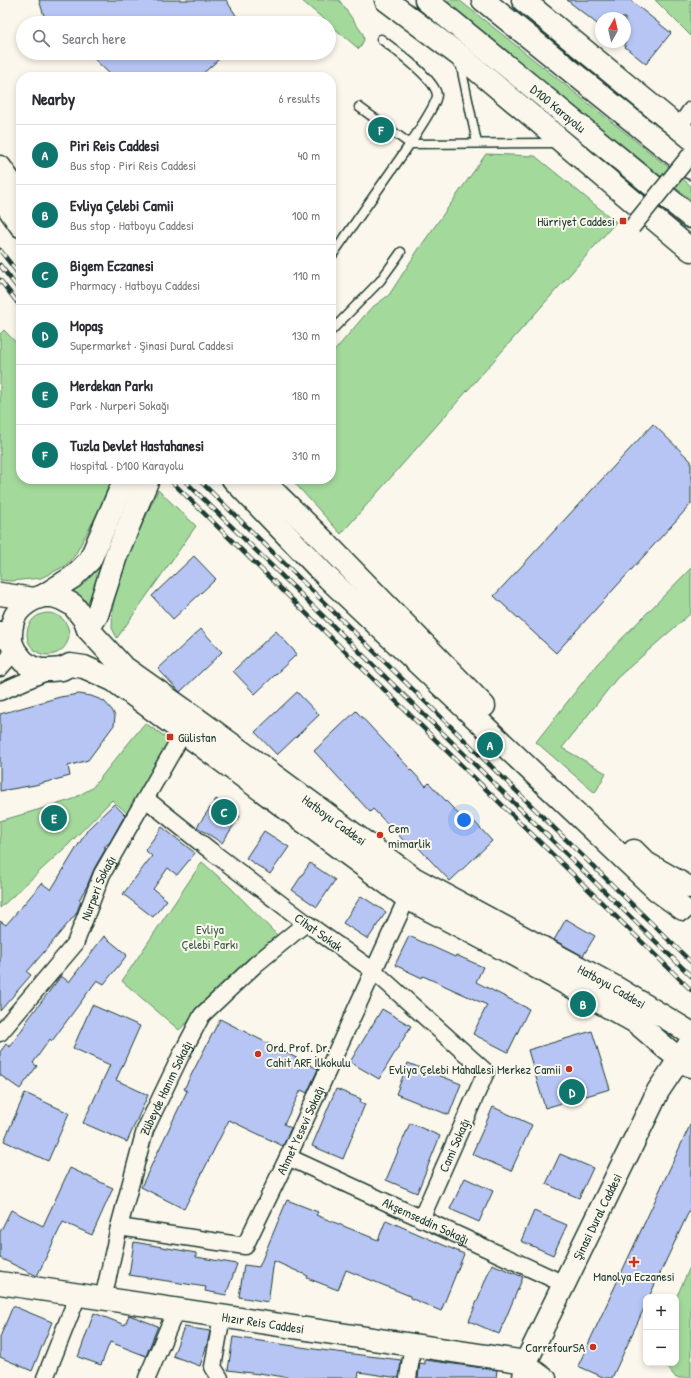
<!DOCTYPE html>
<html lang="en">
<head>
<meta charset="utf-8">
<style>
  :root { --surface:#fff; --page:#f7f7f7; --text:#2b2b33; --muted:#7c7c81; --line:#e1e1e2; --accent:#0f766e }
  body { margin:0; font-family:"Patrick Hand",sans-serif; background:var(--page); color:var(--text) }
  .controls { position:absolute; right:12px; bottom:12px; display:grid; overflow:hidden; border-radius:8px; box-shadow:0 2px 6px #0003 }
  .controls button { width:36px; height:36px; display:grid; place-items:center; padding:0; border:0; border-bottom:1px solid var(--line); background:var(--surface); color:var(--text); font:20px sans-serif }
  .compass { position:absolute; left:595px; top:12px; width:36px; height:36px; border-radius:50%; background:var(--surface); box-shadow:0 2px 6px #0003; rotate:8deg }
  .you { position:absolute; left:464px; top:820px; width:14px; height:14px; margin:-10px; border:3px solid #fff; border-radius:50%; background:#1a73e8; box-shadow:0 0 0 6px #1a73e833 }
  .badge { display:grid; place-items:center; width:26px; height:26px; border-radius:50%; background:var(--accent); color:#fff; font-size:13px; font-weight:700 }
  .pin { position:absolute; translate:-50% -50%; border:2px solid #fff; box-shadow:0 1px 4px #0006 }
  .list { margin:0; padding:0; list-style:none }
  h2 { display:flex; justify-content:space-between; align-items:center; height:52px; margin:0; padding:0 16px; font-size:17px }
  h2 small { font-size:13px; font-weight:400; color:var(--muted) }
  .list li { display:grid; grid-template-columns:26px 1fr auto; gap:12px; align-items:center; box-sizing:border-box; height:60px; padding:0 16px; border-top:1px solid var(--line) }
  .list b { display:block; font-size:15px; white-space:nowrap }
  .list p { margin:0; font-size:13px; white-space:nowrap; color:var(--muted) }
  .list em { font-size:13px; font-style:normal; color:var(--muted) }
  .icon { flex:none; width:22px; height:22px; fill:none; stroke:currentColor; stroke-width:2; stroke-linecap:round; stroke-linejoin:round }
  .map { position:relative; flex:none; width:691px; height:1378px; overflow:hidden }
  .search { position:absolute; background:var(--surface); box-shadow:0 2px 6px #0003; left:16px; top:16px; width:320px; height:44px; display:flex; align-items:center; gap:10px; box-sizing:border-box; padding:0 14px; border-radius:22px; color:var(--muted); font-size:15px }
  .panel { position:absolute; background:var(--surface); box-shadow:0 2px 6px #0003; left:16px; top:72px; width:320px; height:412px; border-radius:16px }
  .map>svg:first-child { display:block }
</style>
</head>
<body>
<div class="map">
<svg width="691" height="1378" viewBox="0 0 691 1378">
  <rect width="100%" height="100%" fill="#fbf7ec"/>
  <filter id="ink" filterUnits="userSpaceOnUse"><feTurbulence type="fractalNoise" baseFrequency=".025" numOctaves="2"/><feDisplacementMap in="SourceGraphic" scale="8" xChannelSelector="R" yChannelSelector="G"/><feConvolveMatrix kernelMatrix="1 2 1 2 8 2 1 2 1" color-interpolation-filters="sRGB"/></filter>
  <g filter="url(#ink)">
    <g fill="#a4d99c" stroke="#628b68">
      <path d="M301,0H339L363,34L364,40L359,49Z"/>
      <path d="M441,0H459L677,174L691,186V200Z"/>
      <path d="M655,0H691V36Z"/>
      <path d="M486,154L535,156L616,222L341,534L291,479H331V355L370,309L389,295L418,250Z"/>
      <path d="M4,330L21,348V479H116L75,555L65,566L41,578L11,581L0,580V334Z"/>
      <path d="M158,490L196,526L117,638L112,628L113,605L118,584L129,553Z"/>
      <path d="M110,544L89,610L81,598L66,589L98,561Z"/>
      <path d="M691,568V613L617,678L562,748L606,773L595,793L536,742L597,664Z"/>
      <circle cx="48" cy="634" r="21"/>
      <path d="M145,723L170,740L128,814L112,800L68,845L0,908V821L71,800L92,788Z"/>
      <path d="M202,862L230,887L279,937L179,1030L122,981Z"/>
      <path d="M691,1265V1378H676L664,1363H676V1298Z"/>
    </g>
    <g fill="#b7c5f5" stroke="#1f3d34">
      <path d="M39,0H226L241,23H48L45,19Z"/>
      <path d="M567,0H630L671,33L646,64L625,47V18H601V27Z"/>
      <path d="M88,53H226L199,77H113Z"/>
      <path d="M653,424L691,461V504L556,653L494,596Z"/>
      <path d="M194,556L216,579L173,619L152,596Z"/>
      <path d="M201,629L222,652L180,692L158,669Z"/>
      <path d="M276,631L297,654L255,694L233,671Z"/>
      <path d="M297,692L319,715L277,755L255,732Z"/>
      <path d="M79,694L91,696L104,701L112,710L115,716L114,725L88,760L68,766L70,776L35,785L0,791V714L60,697Z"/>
      <path d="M356,711L426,786L429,783L466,822L471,818L492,841L450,881L413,842L409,846L373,809L370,812L314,751Z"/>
      <path d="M216,799L240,816L222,843L197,827Z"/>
      <path d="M114,804L125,815L110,842L104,847L106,848L94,869L87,886L79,900L81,901L76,914L27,972L31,975L0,1011V921L6,925L42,883L51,890L88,829Z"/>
      <path d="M162,827L195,853L177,875L168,868L153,889L167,900L153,917L123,894L152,856L145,850Z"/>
      <path d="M264,831L289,847L270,874L246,858Z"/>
      <path d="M310,863L335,880L317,907L292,890Z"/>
      <path d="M361,896L386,912L368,939L343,923Z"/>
      <path d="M566,919L595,936L583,956L554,940Z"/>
      <path d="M104,936L127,955L104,984L97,980L52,1041L50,1039L33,1063L37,1066L20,1089L0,1075V1052L6,1044L10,1047L27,1022H26L61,976L69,982Z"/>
      <path d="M409,936L455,957L456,955L483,967L476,982L529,1009L508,1052L473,1034L487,1005L423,976L422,978L395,965Z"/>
      <path d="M92,1005L140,1026L116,1080L148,1095L127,1142L83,1123L110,1065L73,1048Z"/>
      <path d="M382,1009L411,1026L379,1079L350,1062Z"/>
      <path d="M220,1019L318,1069L307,1093L301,1090L284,1124L291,1128L283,1146L229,1120L184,1209L141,1187L187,1091L184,1089Z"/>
      <path d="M592,1031L610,1089L545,1108L528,1050Z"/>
      <path d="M408,1063L461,1084L449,1115L396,1094Z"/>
      <path d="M336,1089L361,1099L360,1102L365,1104L343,1159L312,1146Z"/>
      <path d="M25,1093L69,1113L48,1161L4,1141Z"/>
      <path d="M493,1107L532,1125L511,1171L472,1154Z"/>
      <path d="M410,1123L440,1136L417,1193L386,1180Z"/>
      <path d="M691,1123V1207L649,1297H646V1304L612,1378H605L578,1366Z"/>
      <path d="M560,1154L593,1168L579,1198L546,1184Z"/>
      <path d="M70,1168L113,1188L92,1235L63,1222L37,1276L0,1258V1232L11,1210L43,1226Z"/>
      <path d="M465,1178L493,1191L479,1222L450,1209Z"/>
      <path d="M287,1200L318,1212L316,1215L378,1240L386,1220L464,1254L441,1311L410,1298V1296L346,1270L338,1290L307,1278L308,1276L274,1261L268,1302L239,1297L244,1265L259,1267Z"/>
      <path d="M534,1211L567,1225L553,1255L521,1241Z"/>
      <path d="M134,1242L196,1253V1257L237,1264L226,1295L205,1291L206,1287L129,1275Z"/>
      <path d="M492,1264L523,1277L499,1334L469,1321Z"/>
      <path d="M13,1306L52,1322L32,1371L0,1357V1337Z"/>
      <path d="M94,1313L125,1325L129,1315L158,1326L146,1356L110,1342L101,1365L78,1357Z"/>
      <path d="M184,1327L210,1331L207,1345L200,1366L173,1356Z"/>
      <path d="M233,1337L321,1350L401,1360L399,1378L359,1372L358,1378H291L259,1373V1374L228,1370Z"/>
      <path d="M425,1360L497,1370L496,1378H418L420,1363L425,1364Z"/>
    </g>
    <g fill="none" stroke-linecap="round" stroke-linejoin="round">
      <defs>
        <g id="lane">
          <path d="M460,62L477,143"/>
          <path d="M359,107L410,144C415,135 437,104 437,95C436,80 394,49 381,39"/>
          <path d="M331,257L410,144L557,143"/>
          <path d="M331,331L380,281L401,252"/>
        </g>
        <g id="street">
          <path d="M679,127L691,110"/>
          <path d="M0,668L15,651"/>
          <path d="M0,692L51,670"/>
          <path id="s1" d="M146,799L211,851L306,923L374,971L486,1072L421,1219"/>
          <path id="s2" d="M0,1033L75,944L102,874L183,733"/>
          <path id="s3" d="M288,1157L564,1284"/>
          <path id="s4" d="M119,1227L245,1246L288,1157L407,898"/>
          <path id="s5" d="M103,1299L119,1227L145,1130L181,1055L202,1015L256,964L306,923"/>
          <path d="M526,1362L548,1378"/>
          <path d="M45,1378L78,1295"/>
          <path d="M147,1378L176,1310"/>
          <path d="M220,1378L213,1367L222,1316"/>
          <path d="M408,1378L413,1345"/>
        </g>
        <g id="secondary">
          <path d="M0,167L21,197"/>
          <path d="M0,196L21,226"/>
          <path d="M233,479L328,578L657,890L683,909"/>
          <path d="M261,479L322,539L484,706"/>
          <path d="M43,596L73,577L90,560L125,479"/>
          <path d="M88,629L97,615L116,556L148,479"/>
          <path d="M634,851L646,863L688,887"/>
          <path id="s6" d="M0,1283L526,1362"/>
          <path id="s7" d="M524,1378L526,1362L651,1106L658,1091L691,1042"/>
        </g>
        <g id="primary">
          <path id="s8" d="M0,594L34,599L43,596H53L62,599L73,605L84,619L88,629L122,666L197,719L415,879L613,986L691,1033"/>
          <path d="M0,633L11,642L15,651L23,661L31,667L41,670H51L62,669L70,665L84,667L113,680L407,898L507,951L634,1021C654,1036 669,1054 691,1066"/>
          <path d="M11,642C10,620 15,609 34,599"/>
        </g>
        <g id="highway">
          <path d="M386,0L459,55L691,250"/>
          <path id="s9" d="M426,0L691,217"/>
          <path d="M483,0L691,168"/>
          <path d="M523,0L691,138"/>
        </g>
      </defs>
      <use href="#lane" stroke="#1f3d34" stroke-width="11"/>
      <use href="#street" stroke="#1f3d34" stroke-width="19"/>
      <use href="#secondary" stroke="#1f3d34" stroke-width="25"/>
      <use href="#primary" stroke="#1f3d34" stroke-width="25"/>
      <use href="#highway" stroke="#1f3d34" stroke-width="25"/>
      <use href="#lane" stroke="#fbf7ec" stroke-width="8"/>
      <use href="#street" stroke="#fbf7ec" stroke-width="16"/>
      <use href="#secondary" stroke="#fbf7ec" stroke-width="22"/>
      <use href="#primary" stroke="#fbf7ec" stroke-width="22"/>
      <use href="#highway" stroke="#fbf7ec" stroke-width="22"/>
      <defs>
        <g id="rail">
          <path d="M0,250L21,277"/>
          <path d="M0,265L21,292"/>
          <path d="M0,280L21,307"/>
          <path d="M169,479L691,990"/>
          <path d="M183,479L691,976"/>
          <path d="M198,479L691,962"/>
        </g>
      </defs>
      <use href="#rail" stroke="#1f3d34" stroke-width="4.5"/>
      <use href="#rail" stroke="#fbf7ec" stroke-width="3" stroke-dasharray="9" stroke-linecap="butt"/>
      <defs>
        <path id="street-bridge" d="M632,227L691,154"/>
      </defs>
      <use href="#street-bridge" stroke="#1f3d34" stroke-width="19" stroke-linecap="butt"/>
      <use href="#street-bridge" stroke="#fbf7ec" stroke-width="16"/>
    </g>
  </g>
  <g fill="#c8321e" stroke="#fbf7ec" stroke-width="1.5">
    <rect x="619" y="217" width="8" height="8" rx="2"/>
    <rect x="166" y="733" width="8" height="8" rx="2"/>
    <circle cx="380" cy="835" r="4"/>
    <circle cx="258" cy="1054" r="4"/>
    <circle cx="569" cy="1069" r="4"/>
    <path d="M632 1256h4v4h4v4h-4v4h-4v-4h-4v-4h4z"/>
    <circle cx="593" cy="1347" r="4"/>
  </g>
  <g text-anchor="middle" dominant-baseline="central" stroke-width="4" stroke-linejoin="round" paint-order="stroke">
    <g font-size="13" fill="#1f3d34" stroke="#fbf7ec">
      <text stroke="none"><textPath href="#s9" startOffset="171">D100 Karayolu</textPath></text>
      <text stroke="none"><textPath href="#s8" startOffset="417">Hatboyu Caddesi</textPath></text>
      <text stroke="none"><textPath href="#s2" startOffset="177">Nurperi Sokağı</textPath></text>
      <text stroke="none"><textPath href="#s1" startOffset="218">Cihat Sokak</textPath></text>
      <text stroke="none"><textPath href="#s8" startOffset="741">Hatboyu Caddesi</textPath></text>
      <text stroke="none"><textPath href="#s5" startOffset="221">Zübeyde Hanım Sokağı</textPath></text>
      <text stroke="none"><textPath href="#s4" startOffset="256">Ahmet Yesevi Sokağı</textPath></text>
      <text transform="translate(454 1145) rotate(-66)">Cami Sokağı</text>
      <text stroke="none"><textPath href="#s7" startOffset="178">Şinasi Dural Caddesi</textPath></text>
      <text stroke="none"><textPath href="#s3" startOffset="152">Akşemseddin Sokağı</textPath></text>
      <text stroke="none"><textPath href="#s6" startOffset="266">Hızır Reis Caddesi</textPath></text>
    </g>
    <g font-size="13" fill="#1f3d34" stroke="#fbf7ec" text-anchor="end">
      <text x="615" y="221">Hürriyet Caddesi</text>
      <text x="178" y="737" text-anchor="start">Gülistan</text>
      <text x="388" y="828" text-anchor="start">Cem<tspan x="388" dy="15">mimarlik</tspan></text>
      <text x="266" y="1047" text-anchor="start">Ord. Prof. Dr.<tspan x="266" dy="15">Cahit ARF İlkokulu</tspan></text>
      <text x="561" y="1069">Evliya Çelebi Mahallesi Merkez Camii</text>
      <text x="634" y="1276" text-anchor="middle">Manolya Eczanesi</text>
      <text x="585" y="1347">CarrefourSA</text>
    </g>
    <g font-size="13" fill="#3a5c49" stroke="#fbf7ec">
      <text x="210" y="929">Evliya<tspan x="210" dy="15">Çelebi Parkı</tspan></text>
    </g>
  </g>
</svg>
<div class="controls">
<button>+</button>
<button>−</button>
</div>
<svg class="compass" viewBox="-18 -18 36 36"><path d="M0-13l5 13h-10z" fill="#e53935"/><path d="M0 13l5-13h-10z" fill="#7c7c81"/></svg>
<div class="you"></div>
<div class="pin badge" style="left:490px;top:745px">A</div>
<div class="pin badge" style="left:583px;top:1004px">B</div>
<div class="pin badge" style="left:224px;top:812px">C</div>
<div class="pin badge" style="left:572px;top:1092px">D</div>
<div class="pin badge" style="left:54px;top:818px">E</div>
<div class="pin badge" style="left:381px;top:130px">F</div>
<div class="search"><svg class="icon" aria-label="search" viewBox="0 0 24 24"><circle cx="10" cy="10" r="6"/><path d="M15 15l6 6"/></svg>Search here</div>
<section class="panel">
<h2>Nearby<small>6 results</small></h2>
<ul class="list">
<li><span class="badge">A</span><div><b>Piri Reis Caddesi</b><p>Bus stop · Piri Reis Caddesi</p></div><em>40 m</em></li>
<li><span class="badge">B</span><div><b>Evliya Çelebi Camii</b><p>Bus stop · Hatboyu Caddesi</p></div><em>100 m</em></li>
<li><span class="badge">C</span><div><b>Bigem Eczanesi</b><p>Pharmacy · Hatboyu Caddesi</p></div><em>110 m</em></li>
<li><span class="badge">D</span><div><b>Mopaş</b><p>Supermarket · Şinasi Dural Caddesi</p></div><em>130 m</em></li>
<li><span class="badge">E</span><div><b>Merdekan Parkı</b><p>Park · Nurperi Sokağı</p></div><em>180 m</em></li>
<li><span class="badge">F</span><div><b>Tuzla Devlet Hastahanesi</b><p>Hospital · D100 Karayolu</p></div><em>310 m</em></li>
</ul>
</section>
</div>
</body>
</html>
